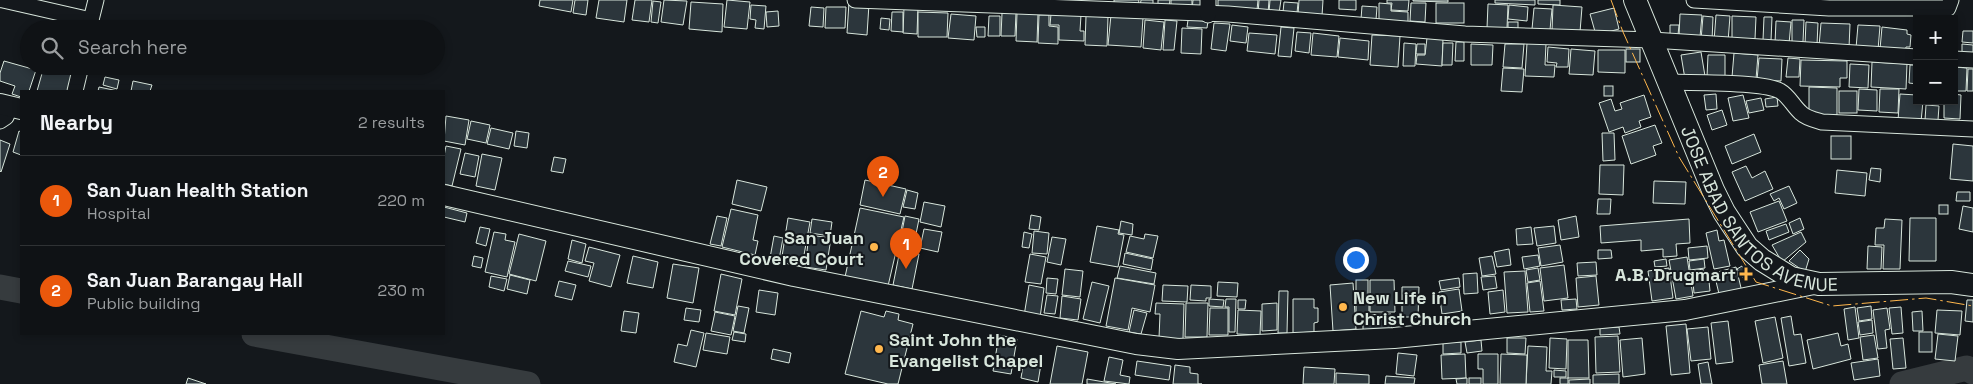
<!DOCTYPE html>
<html lang="en">
<head>
<meta charset="utf-8">
<style>
  :root { --surface:#0f1215; --page:#181b1e; --text:#f1f3f6; --muted:#9b9ea0; --line:#2f3234; --accent:#ea580c }
  body { margin:0; font-family:"Space Grotesk",sans-serif; background:var(--page); color:var(--text) }
  .controls { position:absolute; right:15px; top:15px; display:grid; overflow:hidden; border-radius:0px; box-shadow:0 2px 8px #0003 }
  .controls button { width:45px; height:45px; display:grid; place-items:center; padding:0; border:0; border-bottom:1px solid var(--line); background:var(--surface); color:var(--text); font:25px sans-serif }
  .you { position:absolute; left:1355px; top:259px; width:18px; height:18px; margin:-12px; border:4px solid #fff; border-radius:50%; background:#1a73e8; box-shadow:0 0 0 8px #1a73e833 }
  .badge { display:grid; place-items:center; width:32px; height:32px; border-radius:50%; background:var(--accent); color:#fff; font-size:16px; font-weight:700 }
  .pin { position:absolute; translate:-50% -41px; filter:drop-shadow(0 1px 2px #0008) }
  .pin::after { content:''; position:absolute; top:26px; width:18px; height:15px; background:inherit; clip-path:polygon(0 0,100% 0,50% 100%) }
  .list { margin:0; padding:0; list-style:none }
  h2 { display:flex; justify-content:space-between; align-items:center; height:65px; margin:0; padding:0 20px; font-size:21px }
  h2 small { font-size:16px; font-weight:400; color:var(--muted) }
  .list li { display:grid; grid-template-columns:32px 1fr auto; gap:15px; align-items:center; box-sizing:border-box; height:90px; padding:0 20px; border-top:1px solid var(--line) }
  .list b { display:block; font-size:19px; white-space:nowrap }
  .list p { margin:0; font-size:16px; white-space:nowrap; color:var(--muted) }
  .list em { font-size:16px; font-style:normal; color:var(--muted) }
  .icon { flex:none; width:28px; height:28px; fill:none; stroke:currentColor; stroke-width:2; stroke-linecap:round; stroke-linejoin:round }
  .map { position:relative; flex:none; width:1973px; height:384px; overflow:hidden }
  .search { position:absolute; background:var(--surface); box-shadow:0 2px 8px #0003; left:20px; top:20px; width:425px; height:55px; display:flex; align-items:center; gap:12px; box-sizing:border-box; padding:0 18px; border-radius:28px; color:var(--muted); font-size:19px }
  .panel { position:absolute; background:var(--surface); box-shadow:0 2px 8px #0003; left:20px; top:90px; width:425px; height:245px; border-radius:0px }
  .map>svg:first-child { display:block }
</style>
</head>
<body>
<div class="map">
<svg width="1973" height="384" viewBox="0 0 1973 384">
  <rect width="100%" height="100%" fill="#14181c"/>
  <g fill="none" stroke-linecap="round" stroke-linejoin="round">
    <g stroke="#363b3e" stroke-width="25">
      <path d="M0,287L21,291"/>
      <path d="M254,334L528,384"/>
      <path d="M1902,384L1967,368L1973,372"/>
    </g>
  </g>
  <g fill="#2c363c" stroke="#d8e6dc">
    <path d="M540,0H573L571,12L539,6Z"/>
    <path d="M575,0H588L586,15L573,13Z"/>
    <path d="M599,0H627L624,22L596,18Z"/>
    <path d="M635,0H652L649,22L632,20Z"/>
    <path d="M664,0L687,1L683,25L661,22Z"/>
    <path d="M727,0L750,2L747,29L724,27Z"/>
    <path d="M1114,0H1139L1138,6L1114,4Z"/>
    <path d="M1141,0H1153V8L1140,7Z"/>
    <path d="M1158,0H1170L1169,7L1158,6Z"/>
    <path d="M1171,0H1192V6L1171,5Z"/>
    <path d="M1193,0H1204L1203,11L1192,10Z"/>
    <path d="M1218,0H1258L1257,10L1218,7Z"/>
    <path d="M1259,0H1269L1268,14H1258Z"/>
    <path d="M1270,0H1281L1279,13L1269,12Z"/>
    <path d="M1299,0H1323L1322,16L1298,15Z"/>
    <path d="M1339,0H1356V10L1339,9Z"/>
    <path d="M1387,0H1409L1408,11L1391,10L1392,3H1387Z"/>
    <path d="M1413,0H1448V2L1413,1Z"/>
    <path d="M1495,0H1535V5L1495,3Z"/>
    <path d="M1538,0H1560V5L1538,4Z"/>
    <path d="M653,1L661,2L658,23L651,22Z"/>
    <path d="M691,2L723,4L722,32L689,29Z"/>
    <path d="M849,2L869,4L867,35L847,33Z"/>
    <path d="M1284,2L1298,3L1297,13L1283,12Z"/>
    <path d="M1379,3L1391,4V11L1408,12V24H1379Z"/>
    <path d="M1411,3H1426L1425,22L1410,21Z"/>
    <rect x="1436" y="3" width="28" height="20"/>
    <path d="M1488,4L1508,5L1507,28H1487Z"/>
    <path d="M751,5L766,6L764,29L755,28L756,20L750,19Z"/>
    <path d="M1509,5L1528,7L1527,21L1508,19Z"/>
    <path d="M1553,5L1582,7L1580,32L1552,31Z"/>
    <path d="M1362,6L1377,7L1376,20L1361,19Z"/>
    <path d="M811,7L824,8L823,27L809,26Z"/>
    <path d="M826,7H846L845,28H825Z"/>
    <path d="M904,7H918L917,34L903,33Z"/>
    <path d="M1534,8L1552,9L1550,30L1532,29Z"/>
    <path d="M1614,8L1619,29L1596,35L1590,14Z"/>
    <path d="M778,11L779,26L767,27L766,12Z"/>
    <path d="M892,12H903V32L891,31Z"/>
    <path d="M918,12L948,13L947,37H918Z"/>
    <path d="M1002,13H1016L1015,36H1001Z"/>
    <path d="M1017,13L1038,14L1037,42L1016,41Z"/>
    <path d="M951,14L976,16L974,40L948,38Z"/>
    <path d="M1051,14L1081,15L1080,31H1084V41L1059,40V25H1050Z"/>
    <path d="M1680,14L1702,15L1700,37L1679,36Z"/>
    <path d="M1039,15H1049V26L1058,27V44L1038,43Z"/>
    <path d="M1111,15L1143,18L1141,47L1108,45Z"/>
    <path d="M1716,15L1730,16L1728,42L1714,41Z"/>
    <path d="M989,16H1000V36H988Z"/>
    <path d="M1086,16L1108,17L1107,46L1085,45Z"/>
    <path d="M1703,16L1713,17L1712,41L1701,40Z"/>
    <path d="M1732,16L1756,17L1755,39H1732Z"/>
    <path d="M1764,17H1772L1771,41L1763,40Z"/>
    <path d="M881,18L890,19L889,30L880,29Z"/>
    <path d="M1145,20L1164,22L1161,50L1143,48Z"/>
    <path d="M1165,20L1177,21L1174,50H1163Z"/>
    <path d="M1188,20L1208,21L1207,28L1187,27Z"/>
    <path d="M1792,20H1804L1803,42H1792Z"/>
    <path d="M1776,21L1791,22L1789,44L1775,43Z"/>
    <rect x="1508" y="22" width="10" height="7"/>
    <path d="M1806,22L1818,23L1817,45L1805,44Z"/>
    <path d="M1214,23L1230,24L1226,51L1211,49Z"/>
    <path d="M1821,23L1850,24L1849,48L1819,46Z"/>
    <path d="M1232,25L1248,27L1246,43L1230,41Z"/>
    <path d="M1670,25H1679L1678,35L1670,36Z"/>
    <path d="M1858,25L1880,26L1878,50L1856,48Z"/>
    <path d="M976,27H985V37H977Z"/>
    <path d="M1281,27L1294,28L1291,57L1278,56Z"/>
    <path d="M1882,27L1907,30V34L1911,35L1910,47H1906L1905,51L1880,49Z"/>
    <path d="M1182,28L1202,29L1201,54L1181,53Z"/>
    <path d="M1963,31H1973V43L1962,42Z"/>
    <path d="M1297,32L1311,33L1309,53L1295,51Z"/>
    <path d="M1249,33L1277,35L1275,54L1247,51Z"/>
    <path d="M1313,33L1339,36L1337,57L1311,55Z"/>
    <path d="M1372,35L1400,36L1398,67L1370,65Z"/>
    <path d="M1340,38L1369,41L1368,60L1338,57Z"/>
    <path d="M1427,38L1443,39L1442,66L1416,64L1417,55H1425Z"/>
    <path d="M1456,42H1464V61H1455Z"/>
    <path d="M1404,43L1416,44L1415,66H1403Z"/>
    <path d="M1443,43H1453L1452,65H1442Z"/>
    <path d="M1527,43L1546,44L1545,65H1555L1554,77L1525,76Z"/>
    <path d="M1417,44H1425V54H1416Z"/>
    <path d="M1471,44L1493,45L1492,65H1471Z"/>
    <path d="M1505,44H1524L1522,68L1503,67Z"/>
    <path d="M1962,44L1973,45V55H1962Z"/>
    <path d="M1548,47L1569,49L1568,67H1556L1557,63L1547,62Z"/>
    <path d="M1571,49L1595,51L1593,75L1569,74Z"/>
    <rect x="1626" y="49" width="14" height="13"/>
    <path d="M1598,50H1625V73L1598,72Z"/>
    <path d="M1701,52L1705,76L1685,79L1681,55Z"/>
    <path d="M1734,53L1758,55L1756,79L1732,77Z"/>
    <path d="M1708,55H1725V77H1707Z"/>
    <path d="M1759,58L1782,59L1781,81L1757,80Z"/>
    <path d="M1788,58L1800,59L1799,77H1786Z"/>
    <path d="M1801,60L1847,61V78H1840V87L1800,86Z"/>
    <path d="M4,61L36,70L29,91H21V97L12,94L15,86L0,81V73Z"/>
    <path d="M1872,62L1907,64L1906,89L1871,87Z"/>
    <path d="M1850,64L1869,65L1868,88L1849,87Z"/>
    <path d="M1910,65H1917V84L1909,83Z"/>
    <path d="M31,66H78L71,91H37L43,70Z"/>
    <path d="M1954,67L1967,68L1966,91H1954Z"/>
    <path d="M1503,68L1524,69L1522,92L1501,91Z"/>
    <path d="M1968,69H1973V91H1967Z"/>
    <path d="M105,77L119,80L117,89L103,85Z"/>
    <path d="M133,81L152,85L150,91H131Z"/>
    <rect x="1604" y="86" width="9" height="10"/>
    <path d="M99,87L118,91H98Z"/>
    <path d="M1809,87L1837,88V115H1809Z"/>
    <path d="M1859,89L1877,90V111L1858,110Z"/>
    <path d="M1880,89H1899L1898,113L1879,112Z"/>
    <rect x="1839" y="91" width="18" height="22"/>
    <path d="M1716,94L1717,109L1706,110L1704,95Z"/>
    <path d="M1900,94L1917,95V101H1923L1921,122L1898,120Z"/>
    <path d="M1954,94L1961,95L1960,119L1944,118V101H1954Z"/>
    <path d="M1644,95L1651,117L1639,121L1641,127L1625,133L1623,127L1609,132L1599,103L1611,99L1615,111L1622,109L1620,103Z"/>
    <path d="M1743,95L1749,118L1733,121L1728,98Z"/>
    <path d="M1777,97L1778,106L1766,107L1765,99Z"/>
    <path d="M1761,98L1764,110L1749,113L1746,101Z"/>
    <path d="M1926,105L1939,106L1938,120H1925Z"/>
    <path d="M1722,110L1727,125L1712,130L1707,115Z"/>
    <path d="M446,116L469,120L465,145L444,141Z"/>
    <path d="M471,121L490,125L486,143L467,139Z"/>
    <path d="M1655,125L1662,143L1653,146L1656,155L1631,164L1622,136Z"/>
    <path d="M491,128L513,133L509,149L487,144Z"/>
    <path d="M19,131L21,132V155L13,152Z"/>
    <path d="M516,131L529,133L527,148L514,146Z"/>
    <path d="M1602,133H1614L1615,160L1603,161Z"/>
    <path d="M1754,134L1761,152L1732,164L1725,146Z"/>
    <rect x="1831" y="136" width="20" height="23"/>
    <path d="M0,140L10,144L1,172L0,171Z"/>
    <path d="M1953,144L1973,146V181L1950,179Z"/>
    <path d="M446,146L461,149L452,186L444,184V156Z"/>
    <path d="M465,153L479,156L475,177L460,174Z"/>
    <path d="M482,154L502,158L495,190L476,186Z"/>
    <path d="M554,157L566,159L563,173L551,171Z"/>
    <path d="M1600,165H1624L1623,195L1599,194Z"/>
    <path d="M1746,166L1752,178L1765,171L1773,189L1745,201L1732,172Z"/>
    <path d="M1871,168L1881,169L1880,182L1869,180Z"/>
    <path d="M1837,170L1867,173L1865,196L1835,193Z"/>
    <path d="M737,180L767,187L761,211L732,204Z"/>
    <path d="M865,180L906,189L900,214L860,205Z"/>
    <path d="M1654,181L1686,182L1685,204L1653,203Z"/>
    <path d="M1789,186L1797,203L1784,209L1779,198L1774,201L1770,194Z"/>
    <path d="M907,190L918,193L915,209L903,207Z"/>
    <path d="M1957,192H1970V201H1956Z"/>
    <path d="M1598,199H1611L1610,214H1597Z"/>
    <path d="M1779,201L1787,221L1758,232L1750,212Z"/>
    <path d="M924,202L945,206L941,227L920,222Z"/>
    <rect x="1939" y="205" width="9" height="9"/>
    <path d="M1963,206L1973,208V232L1959,229Z"/>
    <path d="M444,207L467,213L465,222L444,217Z"/>
    <path d="M860,208L904,217L888,286L845,277Z"/>
    <path d="M731,209L758,215L753,240L758,241L755,255L722,247Z"/>
    <path d="M1031,215L1041,217L1039,230L1029,229Z"/>
    <path d="M717,216L727,218L721,246L710,244Z"/>
    <path d="M905,216L919,219L915,239L901,237Z"/>
    <path d="M1576,216L1579,237L1561,240L1558,220Z"/>
    <path d="M788,218L810,222L802,266L781,263Z"/>
    <path d="M1800,218L1804,229L1793,234L1789,223Z"/>
    <path d="M1910,218H1936V261H1909Z"/>
    <path d="M812,219L832,222L830,236L810,233Z"/>
    <path d="M1689,219L1690,243L1676,244L1677,256L1663,257V249L1641,251V240L1601,243L1600,226Z"/>
    <path d="M1885,219L1902,220L1900,269H1883L1884,245H1875L1876,228H1884Z"/>
    <path d="M1121,221L1133,224L1132,235L1119,233Z"/>
    <path d="M1786,224L1789,232L1769,240L1766,231Z"/>
    <path d="M1097,226L1119,230L1118,234L1124,235L1118,267L1090,262Z"/>
    <path d="M1554,226L1556,243L1537,246L1534,228Z"/>
    <path d="M480,227L490,229L486,246L476,243Z"/>
    <path d="M1531,227L1533,244L1517,245L1516,229Z"/>
    <path d="M924,229L942,232L938,252L920,248Z"/>
    <path d="M1717,230L1719,241L1724,240L1730,266L1714,269L1706,233Z"/>
    <path d="M1034,231L1049,233L1047,254L1032,253Z"/>
    <path d="M494,232L506,234L505,240L515,242L507,277L485,272Z"/>
    <path d="M1024,232L1032,234L1029,248L1022,247Z"/>
    <path d="M1801,232L1806,242L1782,262L1772,245Z"/>
    <path d="M519,234L546,241L536,281L509,274Z"/>
    <path d="M1145,234L1158,236L1153,258L1126,252L1130,236L1144,239Z"/>
    <path d="M809,235L831,238L826,270L805,267Z"/>
    <path d="M774,236L783,238L779,260L770,258Z"/>
    <path d="M1052,237L1066,239L1061,265L1047,262Z"/>
    <path d="M572,240L586,244L582,263L568,259Z"/>
    <path d="M1560,245L1563,262L1541,266L1538,248Z"/>
    <path d="M1707,246L1708,258L1689,260L1688,248Z"/>
    <path d="M1868,246L1882,247L1881,269H1867Z"/>
    <path d="M589,247L620,255L611,287L589,281L594,263L585,261Z"/>
    <path d="M1509,249L1511,265L1497,267L1494,252Z"/>
    <path d="M900,250L919,254L912,289L893,285Z"/>
    <path d="M1598,250H1611L1612,258L1598,259Z"/>
    <path d="M1800,250L1809,259L1805,272L1789,261Z"/>
    <path d="M1125,253L1153,259L1151,270L1123,264Z"/>
    <path d="M1030,254L1046,257L1041,284L1025,282Z"/>
    <path d="M1538,255L1540,266L1524,269L1522,257Z"/>
    <path d="M474,256L483,258L481,268L472,266Z"/>
    <path d="M633,256L658,262L653,288L627,283Z"/>
    <path d="M1492,256L1496,274L1482,276L1479,258Z"/>
    <path d="M1687,257L1693,296L1676,299L1669,260Z"/>
    <path d="M1666,259L1667,266L1655,267L1654,261Z"/>
    <path d="M1704,259L1705,268L1690,270L1689,261Z"/>
    <path d="M568,261L591,266L588,277L565,271Z"/>
    <path d="M1596,262L1597,275L1578,276L1577,263Z"/>
    <path d="M673,264L699,268L693,303L667,298Z"/>
    <path d="M1564,265L1568,298L1544,301L1540,268Z"/>
    <path d="M1120,266L1156,273L1154,284L1117,278Z"/>
    <path d="M1742,266L1748,275L1743,278L1737,269Z"/>
    <path d="M1736,267L1742,292L1720,298L1714,273Z"/>
    <path d="M1538,268L1540,280L1528,282L1526,270Z"/>
    <path d="M1669,268L1673,298L1652,301L1648,271Z"/>
    <path d="M1065,269L1083,271L1080,297L1062,295Z"/>
    <path d="M1703,269L1705,281L1694,282L1693,271Z"/>
    <path d="M1525,271L1528,312L1507,313L1504,272Z"/>
    <path d="M1477,273L1478,293L1464,294L1463,274Z"/>
    <path d="M721,274L742,279L735,315L714,311Z"/>
    <path d="M510,275L530,280L527,294L507,289Z"/>
    <path d="M491,276L507,279L504,291L489,287Z"/>
    <path d="M1495,276L1497,288L1483,290L1481,277Z"/>
    <path d="M1596,276L1599,305L1578,307L1576,278Z"/>
    <path d="M1047,278L1058,279L1056,294L1046,293Z"/>
    <path d="M1115,278L1155,285L1150,312L1132,308L1128,330L1106,326Z"/>
    <path d="M1459,278L1460,287L1441,290L1439,281Z"/>
    <rect x="1356" y="280" width="12" height="20"/>
    <path d="M1370,280H1394L1395,312H1370Z"/>
    <path d="M559,281L576,285L572,300L555,296Z"/>
    <path d="M1540,281L1544,311L1530,312L1527,283Z"/>
    <path d="M1709,281L1710,291L1694,293L1693,282Z"/>
    <path d="M1092,282L1109,286L1100,323L1083,319Z"/>
    <path d="M1218,282L1238,283L1237,297L1217,296Z"/>
    <path d="M1353,283L1356,329L1333,331L1330,285Z"/>
    <path d="M1029,285L1044,288L1040,318L1024,316Z"/>
    <path d="M1163,285L1188,286L1187,302L1162,301Z"/>
    <path d="M1191,285L1211,286V298H1206V301L1190,300Z"/>
    <path d="M1402,287H1419L1418,317H1402Z"/>
    <path d="M1459,289L1462,311L1442,314L1439,292Z"/>
    <path d="M759,290L778,293L775,315L756,312Z"/>
    <path d="M1503,290L1505,312L1490,314L1488,292Z"/>
    <path d="M1279,291H1288L1287,333H1278Z"/>
    <path d="M1047,295L1058,296L1055,314L1044,313Z"/>
    <path d="M1062,296L1081,299L1078,320L1060,318Z"/>
    <path d="M1209,299L1224,300L1223,307L1209,306Z"/>
    <path d="M1226,299H1236L1235,332H1229V307H1225Z"/>
    <path d="M1293,299H1314V308H1318V322L1314,323V332L1293,333Z"/>
    <path d="M1576,299L1577,309L1562,310L1561,300Z"/>
    <path d="M1238,300H1246L1245,309H1238Z"/>
    <path d="M1967,300H1973V322L1965,321Z"/>
    <path d="M1356,301H1369V314L1356,315Z"/>
    <path d="M1156,303L1184,304L1183,339L1159,338L1160,314H1155Z"/>
    <path d="M1186,303H1208L1207,337H1185Z"/>
    <path d="M1277,303V330L1262,331V304Z"/>
    <path d="M738,306L749,308L744,333L733,331Z"/>
    <path d="M1871,306L1872,319L1859,321L1857,308Z"/>
    <path d="M1855,307L1859,338L1848,340L1844,309Z"/>
    <path d="M1901,307L1903,333L1892,334L1889,308Z"/>
    <path d="M686,308L701,310L699,322L684,320Z"/>
    <path d="M1210,308H1228V335H1209Z"/>
    <path d="M1887,308L1890,329L1885,330L1887,348L1878,349L1873,310Z"/>
    <path d="M1134,310L1147,313L1141,334L1129,332Z"/>
    <path d="M1238,310L1261,311L1260,335L1237,334Z"/>
    <path d="M1937,310L1962,311L1960,335L1935,333Z"/>
    <path d="M624,311L639,313L636,333L621,331Z"/>
    <path d="M861,311L884,317L886,311L899,314L898,320L913,324L898,384H888L845,374Z"/>
    <path d="M1922,311L1923,331H1913L1912,312Z"/>
    <path d="M715,312L735,316L731,335L711,331Z"/>
    <path d="M1391,314L1392,330L1363,331V315Z"/>
    <path d="M1791,316L1794,335L1801,334L1806,363L1789,366L1781,318Z"/>
    <path d="M1775,317L1783,358L1763,363L1755,321Z"/>
    <path d="M1872,320L1873,333L1860,335L1858,322Z"/>
    <path d="M1728,321L1733,362L1716,364L1711,323Z"/>
    <path d="M1686,324L1690,373L1671,375L1666,326Z"/>
    <path d="M1619,327L1620,334L1600,335V328Z"/>
    <path d="M1708,327L1711,359L1691,361L1687,329Z"/>
    <path d="M691,330L704,333L696,367L674,362L678,344L687,346Z"/>
    <path d="M734,332L746,334L745,342L732,340Z"/>
    <rect x="1919" y="332" width="13" height="20"/>
    <path d="M706,333L730,337L727,354L703,350Z"/>
    <path d="M1838,333L1841,346L1848,344L1851,359L1813,369L1807,340Z"/>
    <path d="M1938,334L1958,336L1955,361L1935,359Z"/>
    <path d="M999,335L1017,339L1011,374L993,371Z"/>
    <path d="M1874,335L1878,358L1863,360L1860,337Z"/>
    <path d="M1618,336L1620,372L1596,373L1595,337Z"/>
    <path d="M1507,338H1526L1525,354L1507,353Z"/>
    <path d="M1550,338L1567,339L1566,369L1549,368Z"/>
    <path d="M1642,338L1645,374L1623,377L1620,340Z"/>
    <path d="M1903,338L1906,368L1893,369L1890,339Z"/>
    <path d="M1481,340L1482,351L1467,353L1465,342Z"/>
    <path d="M1568,340H1588L1589,378H1568Z"/>
    <path d="M1443,342H1461V353L1443,354Z"/>
    <path d="M1057,346L1088,352L1082,384H1050Z"/>
    <path d="M1528,346L1547,347L1546,371H1552L1551,384H1526Z"/>
    <path d="M773,349L791,353L789,363L771,359Z"/>
    <path d="M1398,353L1417,355L1414,376L1396,374Z"/>
    <path d="M1465,354L1466,378L1442,379L1441,355Z"/>
    <path d="M1478,354H1498V384H1483V369H1478Z"/>
    <path d="M1501,354L1527,355L1526,384H1500Z"/>
    <path d="M1109,357L1123,360L1120,375L1130,377L1129,384L1104,381Z"/>
    <path d="M1878,359L1880,376L1854,380L1851,363Z"/>
    <path d="M1024,360L1041,364L1038,382L1021,378Z"/>
    <path d="M1137,361L1171,366L1169,380L1135,375Z"/>
    <path d="M1783,361L1787,384H1762L1759,365Z"/>
    <path d="M1708,362L1712,384H1701L1698,364Z"/>
    <path d="M1175,365L1190,367V373L1198,374V384H1202H1173Z"/>
    <path d="M1304,367L1335,369L1334,384H1303Z"/>
    <path d="M1554,370L1566,371V377H1554Z"/>
    <path d="M1336,373L1369,375V384H1336Z"/>
    <path d="M1619,374V384H1593V375Z"/>
    <path d="M1386,376L1415,378L1414,384H1385Z"/>
    <path d="M188,378L206,384H186Z"/>
    <path d="M1467,378V384H1457L1456,379Z"/>
    <rect x="1469" y="378" width="12" height="6"/>
    <rect x="1560" y="378" width="8" height="6"/>
    <path d="M1087,379L1116,384H1087Z"/>
    <path d="M1590,379V384H1569V380Z"/>
  </g>
  <g fill="none" stroke-linecap="round" stroke-linejoin="round">
    <defs>
      <g id="minor">
        <path d="M3,0L91,20"/>
        <path d="M855,0L1228,14L1465,34L1652,40L1917,57"/>
        <path d="M1208,0V15"/>
        <path d="M1694,0L1829,8H1948L1951,0"/>
        <path d="M89,28L96,0"/>
        <path d="M1954,59L1973,60"/>
        <path d="M1669,82C1692,83 1763,81 1780,91C1789,96 1793,106 1801,113C1806,118 1815,120 1822,122L1973,129"/>
        <path d="M75,91L81,66"/>
        <path d="M0,121L6,117L10,107"/>
      </g>
      <g id="major">
        <path d="M0,104L21,109"/>
        <path d="M444,195L794,276L1136,344L1178,349L1394,338L1685,310L1814,284"/>
      </g>
      <g id="highway">
        <path id="s1" d="M1635,0L1713,190L1724,212L1747,247L1762,260L1791,278L1819,284L1951,282L1973,285"/>
      </g>
    </defs>
    <use href="#minor" stroke="#d8e6dc" stroke-width="17"/>
    <use href="#major" stroke="#d8e6dc" stroke-width="22"/>
    <use href="#highway" stroke="#d8e6dc" stroke-width="24"/>
    <use href="#minor" stroke="#14181c" stroke-width="15"/>
    <use href="#major" stroke="#14181c" stroke-width="20"/>
    <use href="#highway" stroke="#14181c" stroke-width="22"/>
    <path stroke="#ffb74d" stroke-width="1" stroke-dasharray="18 4 2.5 4" stroke-linecap="butt" d="M1611,0L1623,32L1679,157L1756,282L1832,306L1926,298L1973,306"/>
  </g>
  <g fill="#ffb74d" stroke="#14181c" stroke-width="2">
    <circle cx="874" cy="247" r="5"/>
    <path d="M1743.5 266.5h5v5h5v5h-5v5h-5v-5h-5v-5h5z"/>
    <circle cx="1343" cy="307" r="5"/>
    <circle cx="879" cy="349" r="5"/>
  </g>
  <g text-anchor="middle" dominant-baseline="central" stroke-width="4" stroke-linejoin="round" paint-order="stroke">
    <g font-size="18" fill="#d8e6dc" stroke="#14181c">
      <text stroke="none"><textPath href="#s1" startOffset="255">JOSE ABAD SANTOS AVENUE</textPath></text>
    </g>
    <g font-size="18" font-weight="bold" fill="#d8e6dc" stroke="#14181c" text-anchor="end">
      <text x="864" y="237">San Juan<tspan x="864" dy="21">Covered Court</tspan></text>
      <text x="1736" y="274">A.B. Drugmart</text>
      <text x="1353" y="297" text-anchor="start">New Life in<tspan x="1353" dy="21">Christ Church</tspan></text>
      <text x="889" y="339" text-anchor="start">Saint John the<tspan x="889" dy="21">Evangelist Chapel</tspan></text>
    </g>
  </g>
</svg>
<div class="controls">
<button>+</button>
<button>−</button>
</div>
<div class="you"></div>
<div class="pin badge" style="left:906px;top:269px">1</div>
<div class="pin badge" style="left:883px;top:197px">2</div>
<div class="search"><svg class="icon" aria-label="search" viewBox="0 0 24 24"><circle cx="10" cy="10" r="6"/><path d="M15 15l6 6"/></svg>Search here</div>
<section class="panel">
<h2>Nearby<small>2 results</small></h2>
<ul class="list">
<li><span class="badge">1</span><div><b>San Juan Health Station</b><p>Hospital</p></div><em>220 m</em></li>
<li><span class="badge">2</span><div><b>San Juan Barangay Hall</b><p>Public building</p></div><em>230 m</em></li>
</ul>
</section>
</div>
</body>
</html>
